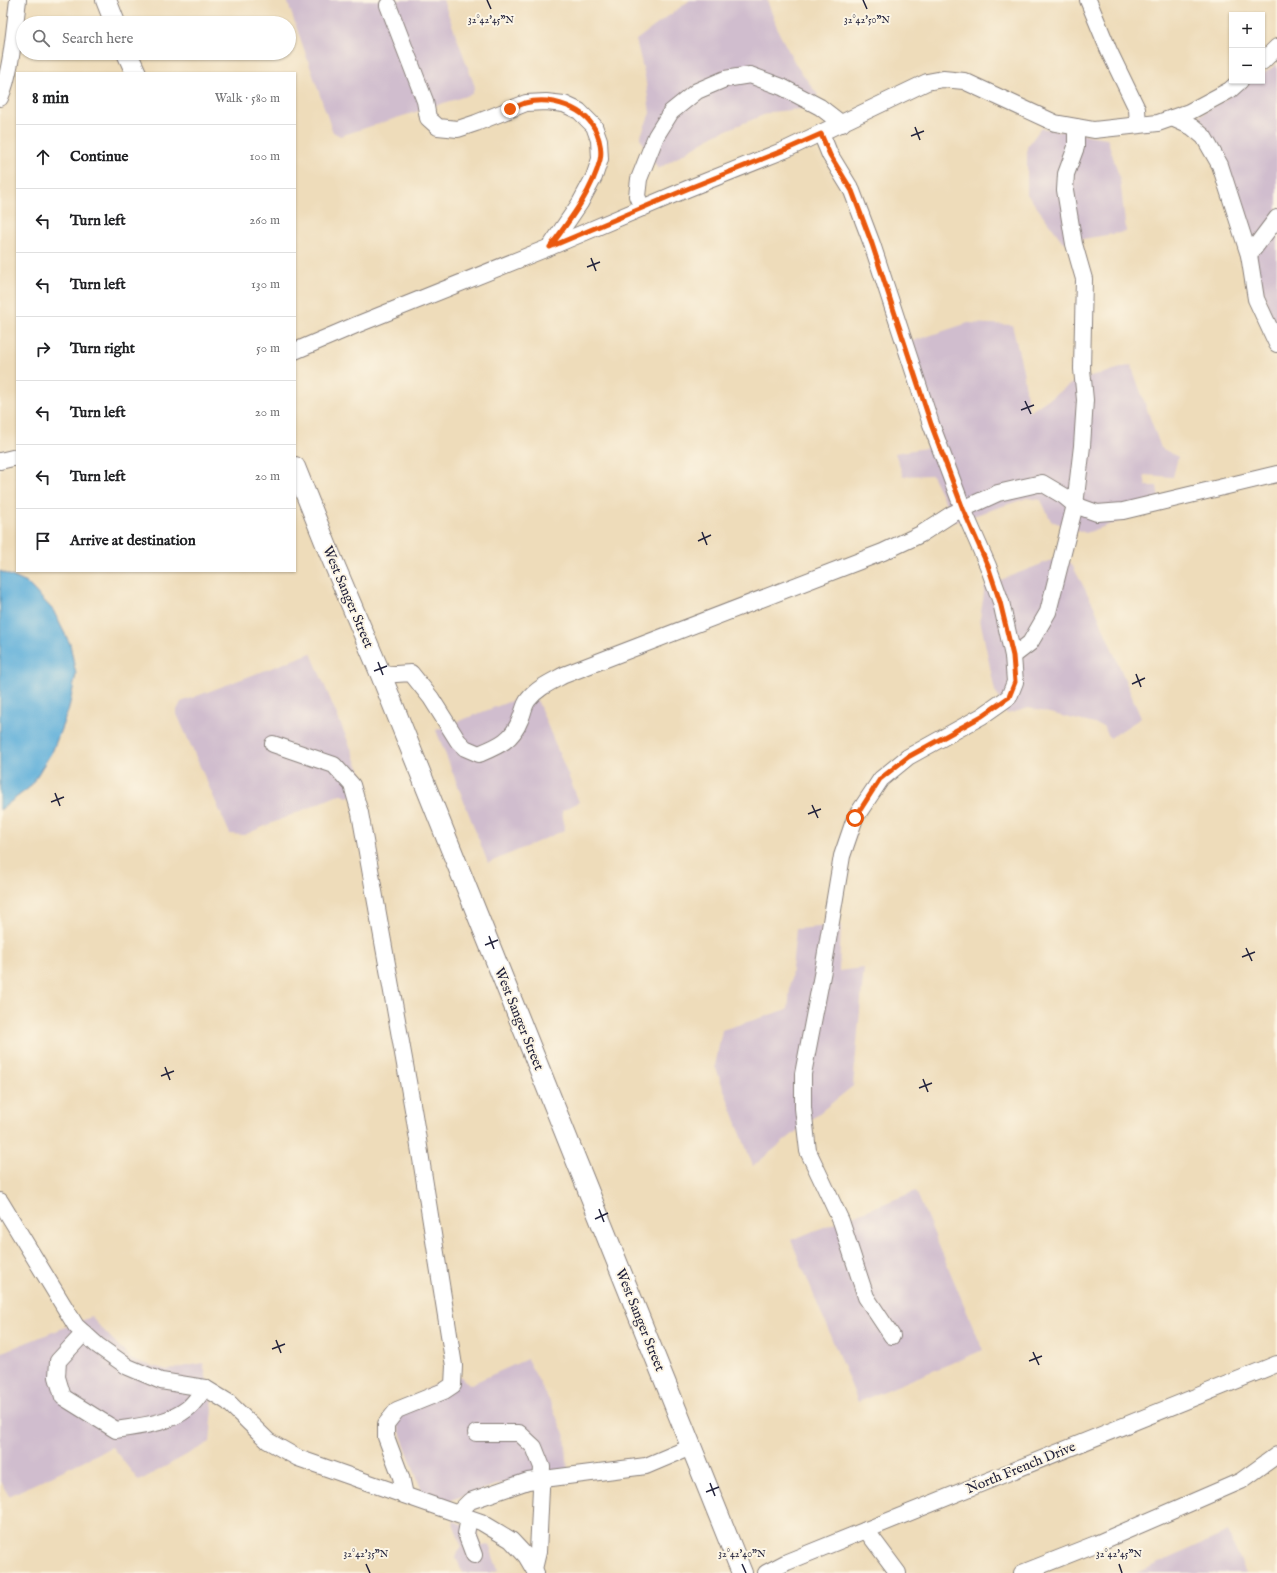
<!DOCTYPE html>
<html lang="en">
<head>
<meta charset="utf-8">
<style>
  :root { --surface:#fff; --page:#f2f2f2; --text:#202124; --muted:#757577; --line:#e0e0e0 }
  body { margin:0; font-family:"IM FELL English",serif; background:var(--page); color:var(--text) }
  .controls { position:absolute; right:12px; top:12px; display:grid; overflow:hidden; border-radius:0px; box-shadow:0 1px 3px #0004 }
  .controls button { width:36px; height:36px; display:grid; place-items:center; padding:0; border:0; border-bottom:1px solid var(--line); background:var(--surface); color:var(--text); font:20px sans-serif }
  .stop { position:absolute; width:12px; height:12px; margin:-9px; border:3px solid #ea580c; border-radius:50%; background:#fff }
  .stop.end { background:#ea580c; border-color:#fff; box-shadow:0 1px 4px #0008 }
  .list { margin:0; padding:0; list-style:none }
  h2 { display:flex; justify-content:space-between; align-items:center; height:52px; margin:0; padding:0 16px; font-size:17px }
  h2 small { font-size:13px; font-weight:400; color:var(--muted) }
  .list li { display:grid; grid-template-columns:26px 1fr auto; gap:12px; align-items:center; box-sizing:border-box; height:64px; padding:0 16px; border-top:1px solid var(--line) }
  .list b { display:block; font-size:15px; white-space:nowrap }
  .list em { font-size:13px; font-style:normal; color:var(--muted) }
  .icon { flex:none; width:22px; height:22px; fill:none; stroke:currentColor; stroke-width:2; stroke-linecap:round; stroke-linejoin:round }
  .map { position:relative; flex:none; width:1277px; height:1573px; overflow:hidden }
  .search { position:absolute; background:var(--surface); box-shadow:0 1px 3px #0004; left:16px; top:16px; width:280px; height:44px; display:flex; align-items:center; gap:10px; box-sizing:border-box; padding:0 14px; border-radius:22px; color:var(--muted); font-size:15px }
  .panel { position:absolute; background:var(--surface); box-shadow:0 1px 3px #0004; left:16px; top:72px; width:280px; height:500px; border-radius:0px }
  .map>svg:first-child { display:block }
</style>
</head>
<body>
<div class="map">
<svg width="1277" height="1573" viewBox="0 0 1277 1573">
  <rect width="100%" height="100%" fill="#fcf5e5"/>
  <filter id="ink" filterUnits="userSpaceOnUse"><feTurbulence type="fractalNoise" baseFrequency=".025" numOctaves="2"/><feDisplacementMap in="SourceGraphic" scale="8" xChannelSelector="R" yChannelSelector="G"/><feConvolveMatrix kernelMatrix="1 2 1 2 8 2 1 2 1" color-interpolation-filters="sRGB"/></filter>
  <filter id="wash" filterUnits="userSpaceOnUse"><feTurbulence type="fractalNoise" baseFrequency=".012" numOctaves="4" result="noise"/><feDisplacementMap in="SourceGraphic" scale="16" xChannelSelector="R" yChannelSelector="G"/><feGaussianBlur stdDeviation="0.9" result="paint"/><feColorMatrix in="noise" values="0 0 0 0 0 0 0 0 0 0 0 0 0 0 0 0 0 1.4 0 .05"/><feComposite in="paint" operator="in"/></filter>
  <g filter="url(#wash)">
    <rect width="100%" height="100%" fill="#eedcba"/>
    <g fill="#d0bdce">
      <path d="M287,0H443L475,87L472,94L340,136L333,132L331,127Z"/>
      <path d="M690,0H767L779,33L796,65L818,95L800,109L771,112L714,135L658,169L640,138L650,113L645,76L636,40Z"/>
      <path d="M1277,64V321L1273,323L1219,149L1199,116L1253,81H1262V75Z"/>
      <path d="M1041,128L1107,138L1120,179L1126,232L1063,242L1027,194V147Z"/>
      <path d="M968,323L1012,325L1023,370L1029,412L1074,382L1131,365L1161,448L1178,457L1173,477L1144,475L1146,486H1157L1160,507L1086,533L1051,521L1041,500L1027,498L955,522L932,475L903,476L895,453L932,447L898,346Z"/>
      <path d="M1052,560L1071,563L1094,606L1141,718L1110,738L1103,726L1029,708L1007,714L995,691L980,619L985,586Z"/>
      <path d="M311,653L368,789L347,797L341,794L244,835L230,834L176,712L181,702Z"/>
      <path d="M525,689L538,702L579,802L562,811L565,830L488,863L436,730L516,699Z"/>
      <path d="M841,925L839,971L864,968L853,1086L753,1166L715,1066L722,1030L788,1009L796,929Z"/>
      <path d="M916,1191L983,1350L858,1402L791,1240Z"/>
      <path d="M91,1317L132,1360L167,1370L203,1363L213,1408L210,1442L139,1481L112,1447L9,1496L0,1481V1353Z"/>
      <path d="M527,1359L549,1400L565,1436L568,1469L524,1476L447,1501L423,1494L391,1408L435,1385L460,1376L469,1385Z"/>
      <path d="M452,1520L477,1531L482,1546L489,1545L498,1570L490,1573H463L456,1558L461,1545Z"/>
      <path d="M1228,1532L1246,1573H1136Z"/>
    </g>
    <path fill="#60b0da" stroke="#41698a" d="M0,571L27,583L53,610L70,644L76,674L69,708L53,750L30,787L0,810Z"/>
  </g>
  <g filter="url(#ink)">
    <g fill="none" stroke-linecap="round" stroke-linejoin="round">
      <defs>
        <g id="minor">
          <path d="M1088,0L1109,51L1137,109L1138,125"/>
          <path d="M388,5L425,101L428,118L438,127L458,129L476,123L526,103L546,102L564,104L579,111L594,126L599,140L600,159L594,177L580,203L550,247"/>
          <path d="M1262,62L1277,47"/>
          <path d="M0,98C12,70 14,30 18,0"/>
          <path d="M1172,118L1192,127L1204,137L1220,165L1249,255L1256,299L1277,344"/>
          <path d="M821,133L830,155L852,191L872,244L931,424L963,509L988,566L1001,602L1013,656L1015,682L1009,697L982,716L908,757L881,779L855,818L842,856L823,970L803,1074V1108L808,1151L841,1221L866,1297L892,1336"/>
          <path d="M642,208L637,196L639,179L656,136L671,112L697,91L725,79L750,75L782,87L820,107L842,124"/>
          <path d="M1249,255L1277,218"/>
          <path d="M295,351L356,325L550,247L687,189L787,149L927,82L943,79L964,81L1055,123L1094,130L1158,123L1189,112L1230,90L1240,81"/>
          <path d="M0,461L17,457"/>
          <path d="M1013,656L1030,643L1048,612L1075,505L1082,446L1085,400L1082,369L1084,279L1074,244L1065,190L1066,174L1076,147V127"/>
          <path d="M381,675L411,673L431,698L458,741L465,748L479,754C498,746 512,741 520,720C523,714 524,705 528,700C537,688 551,682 564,675L883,552L921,534L952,514L998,493L1042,483L1064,496L1075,505L1097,513L1123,511L1277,474"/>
          <path d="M273,744L334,765L352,785L360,813L414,1115L454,1366L453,1385L444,1391L397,1410L386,1424V1437L401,1477L405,1495"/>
          <path d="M0,1201L76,1326L97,1345L128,1367L161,1381L205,1388L228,1402L268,1441L298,1458L481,1522L511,1540L526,1556L536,1573"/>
          <path d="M84,1333L58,1361L57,1377L63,1397L116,1430C139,1426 168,1424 187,1409C194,1404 199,1395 205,1388"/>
          <path d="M476,1433H519L534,1447L542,1467L538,1552L534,1569"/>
          <path d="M458,1513L470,1501L528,1481L646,1466L691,1447"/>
          <path d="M469,1518L466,1534L474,1555"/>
          <path d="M866,1530L898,1573"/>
          <path d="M766,1573L787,1562L1277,1364"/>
          <path d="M1022,1573L1098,1543L1241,1481L1277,1455"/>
        </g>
        <g id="major">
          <path d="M106,0L115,23"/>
          <path d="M127,53L136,73"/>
          <path d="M295,467L329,552L381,675L742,1573"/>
        </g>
      </defs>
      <use href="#minor" stroke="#887f7a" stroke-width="18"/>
      <use href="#major" stroke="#887f7a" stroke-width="22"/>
      <use href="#minor" stroke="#fff" stroke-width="16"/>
      <use href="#major" stroke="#fff" stroke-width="20"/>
    </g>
  </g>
  <g fill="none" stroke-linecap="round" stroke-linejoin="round" filter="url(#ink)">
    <path stroke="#ea580c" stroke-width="5" d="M510,109C515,107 520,105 525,103C550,96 587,107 597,134C600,141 602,152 600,160C592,192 569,221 550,247L687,189L787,149L821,134L830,155L852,191L872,244L931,424L963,509L988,566L1000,602L1013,656L1015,682L1009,697L982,716L908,757L880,779L855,818"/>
  </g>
  <path fill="none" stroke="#22223b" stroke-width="1.5" d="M487,0L491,9M863,0L867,9M915,127L920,140M911,136L924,131M591,258L596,271M587,267L600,262M1025,401L1031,414M1021,410L1034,405M702,532L707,545M698,541L711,535M378,662L383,675M374,671L387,666M1136,674L1141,687M1132,684L1145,678M55,793L60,806M51,802L64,797M812,805L818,818M808,814L821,809M489,936L494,949M485,945L498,940M1246,948L1252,961M1242,957L1255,952M165,1067L170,1080M161,1076L174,1071M923,1079L928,1092M919,1088L932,1083M599,1209L604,1222M595,1219L608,1213M276,1340L281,1353M272,1349L285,1344M1033,1352L1039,1365M1029,1361L1042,1356M710,1483L715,1496M706,1492L719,1487M366,1564L370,1573M742,1564L746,1573M1119,1564L1122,1573"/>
  <g text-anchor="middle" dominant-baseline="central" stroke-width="4" stroke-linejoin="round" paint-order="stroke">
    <g font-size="14" fill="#22223b" stroke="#fcf5e5">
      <text transform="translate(348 597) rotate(67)">West Sanger Street</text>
      <text transform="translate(519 1019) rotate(68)">West Sanger Street</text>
      <text transform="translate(640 1320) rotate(68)">West Sanger Street</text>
      <text transform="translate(1021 1468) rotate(-22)">North French Drive</text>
    </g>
  </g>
  <g font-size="10" text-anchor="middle" fill="#22223b" stroke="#fcf5e5" stroke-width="4" stroke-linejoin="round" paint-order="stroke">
    <text x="491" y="23">32°42'45"N</text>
    <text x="867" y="23">32°42'50"N</text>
    <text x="366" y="1557">32°42'35"N</text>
    <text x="742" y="1557">32°42'40"N</text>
    <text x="1119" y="1557">32°42'45"N</text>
  </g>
</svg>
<div class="controls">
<button>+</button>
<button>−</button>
</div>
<div class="stop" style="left:855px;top:818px"></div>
<div class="stop end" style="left:510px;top:109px"></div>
<div class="search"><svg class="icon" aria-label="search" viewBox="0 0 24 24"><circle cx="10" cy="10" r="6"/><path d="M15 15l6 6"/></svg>Search here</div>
<section class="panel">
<h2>8 min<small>Walk · 580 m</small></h2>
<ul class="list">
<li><svg class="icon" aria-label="ahead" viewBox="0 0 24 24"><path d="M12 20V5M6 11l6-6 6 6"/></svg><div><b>Continue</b></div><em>100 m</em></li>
<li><svg class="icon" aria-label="left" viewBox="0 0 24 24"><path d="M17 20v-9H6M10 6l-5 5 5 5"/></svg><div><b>Turn left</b></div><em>260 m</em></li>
<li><svg class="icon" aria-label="left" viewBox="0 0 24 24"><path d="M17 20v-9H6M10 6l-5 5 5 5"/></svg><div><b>Turn left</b></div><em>130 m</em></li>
<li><svg class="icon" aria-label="right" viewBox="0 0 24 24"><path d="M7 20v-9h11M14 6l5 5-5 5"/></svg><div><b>Turn right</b></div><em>50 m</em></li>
<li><svg class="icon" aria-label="left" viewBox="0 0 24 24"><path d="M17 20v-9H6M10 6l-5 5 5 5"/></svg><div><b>Turn left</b></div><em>20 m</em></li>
<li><svg class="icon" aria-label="left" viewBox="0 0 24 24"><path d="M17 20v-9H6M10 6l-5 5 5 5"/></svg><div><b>Turn left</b></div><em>20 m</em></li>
<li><svg class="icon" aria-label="arrive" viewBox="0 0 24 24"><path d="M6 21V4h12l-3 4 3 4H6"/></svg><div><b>Arrive at destination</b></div></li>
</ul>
</section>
</div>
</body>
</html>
